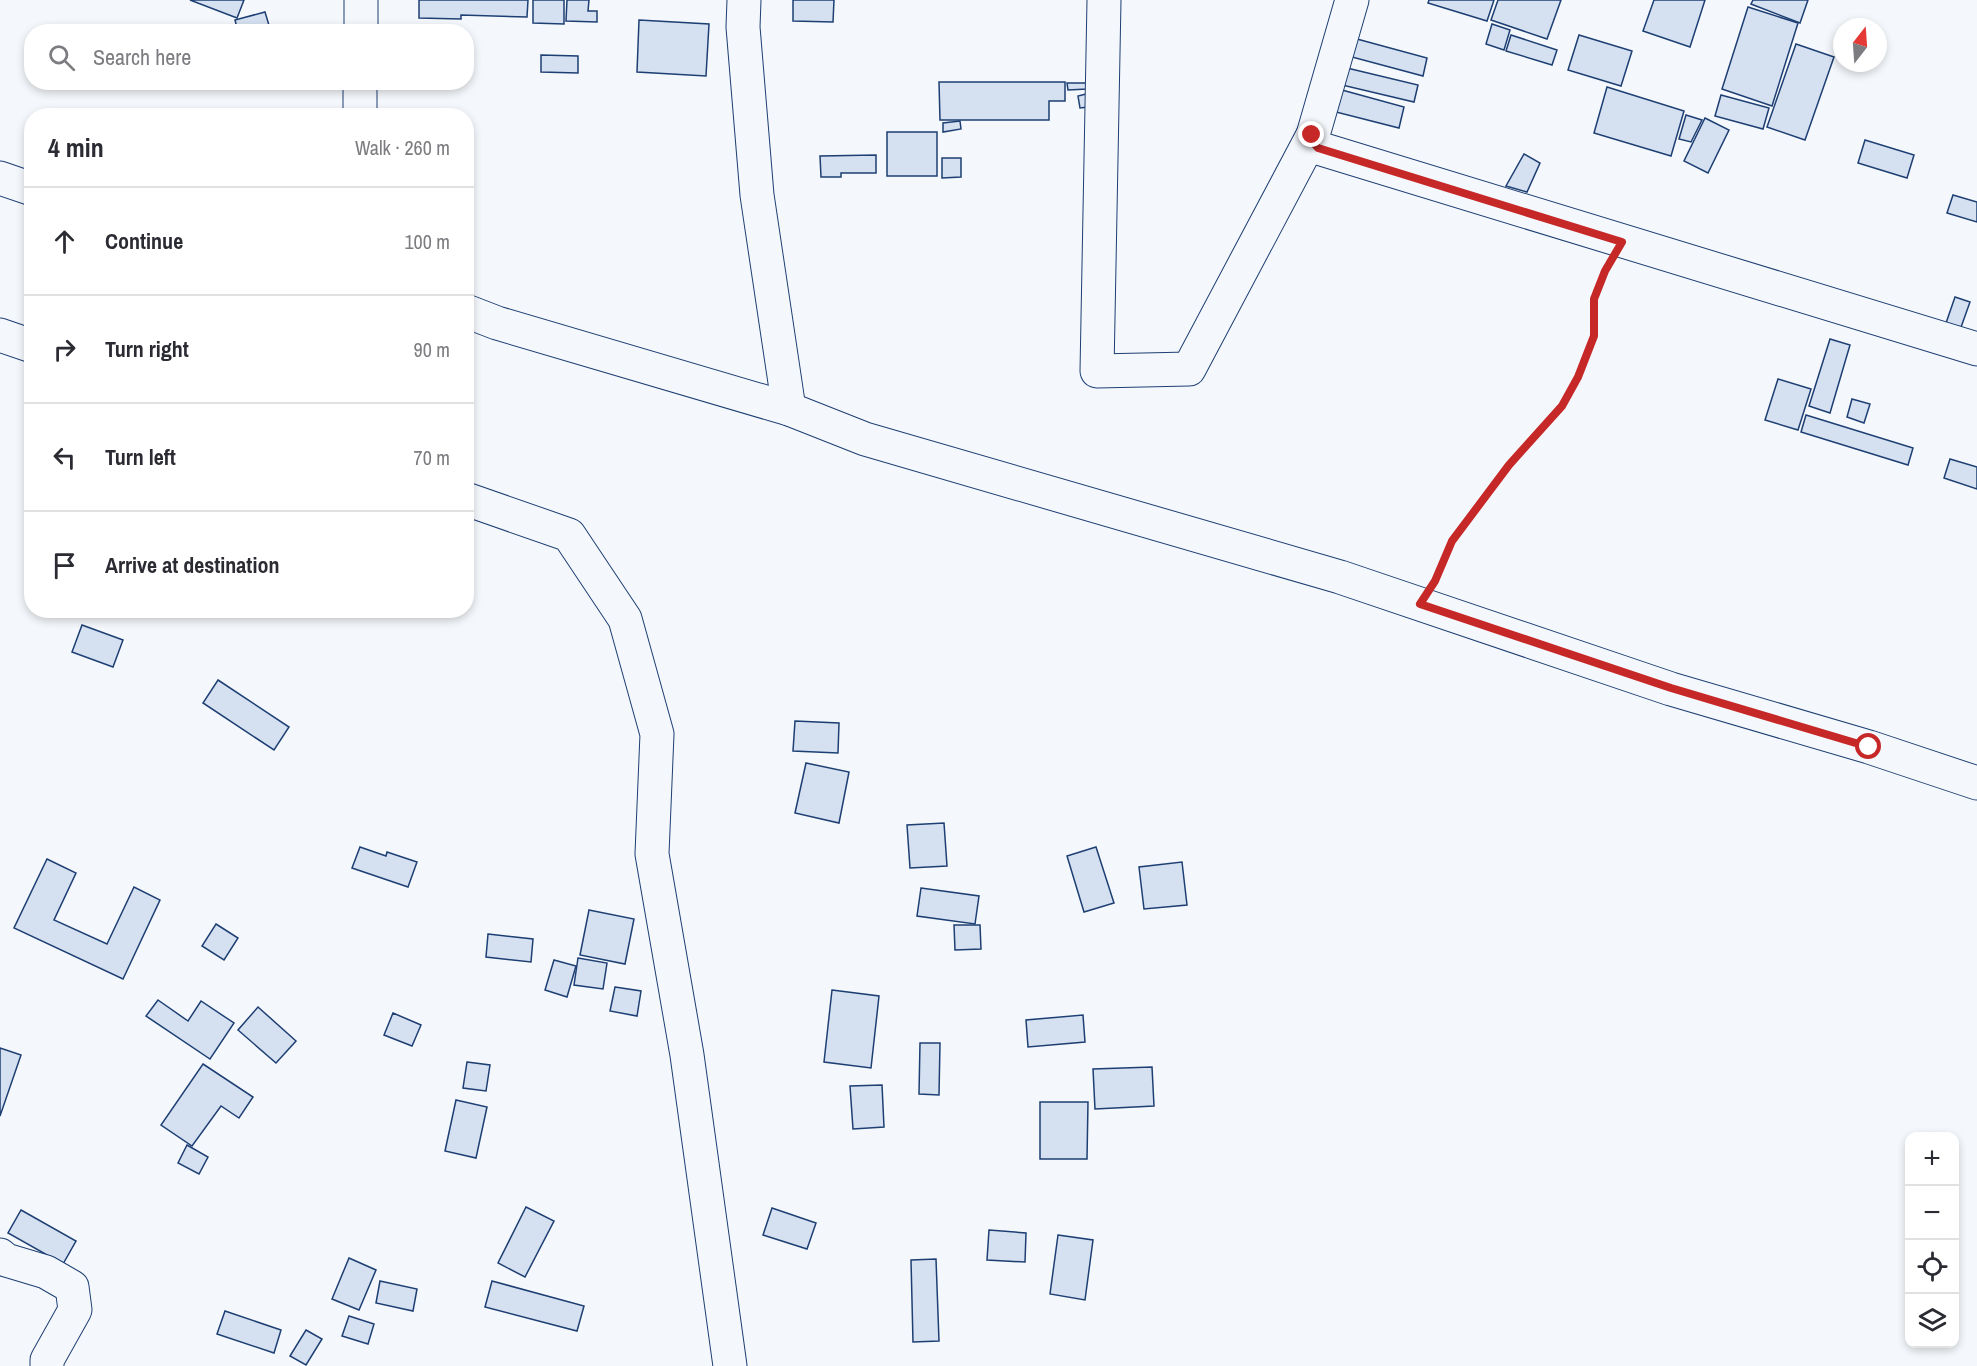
<!DOCTYPE html>
<html lang="en">
<head>
<meta charset="utf-8">
<style>
  :root { --surface:#fff; --page:#f7f7f7; --text:#2b2b33; --muted:#7c7c81; --line:#e1e1e2 }
  body { margin:0; font-family:"Archivo Narrow",sans-serif; background:var(--page); color:var(--text) }
  .controls { position:absolute; right:18px; bottom:18px; display:grid; overflow:hidden; border-radius:12px; box-shadow:0 3px 9px #0003 }
  .controls button { width:54px; height:54px; display:grid; place-items:center; padding:0; border:0; border-bottom:2px solid var(--line); background:var(--surface); color:var(--text); font:30px sans-serif }
  .compass { position:absolute; left:1833px; top:18px; width:54px; height:54px; border-radius:50%; background:var(--surface); box-shadow:0 3px 9px #0003; rotate:17deg }
  .stop { position:absolute; width:18px; height:18px; margin:-14px; border:4px solid #c62828; border-radius:50%; background:#fff }
  .stop.end { background:#c62828; border-color:#fff; box-shadow:0 2px 6px #0008 }
  .list { margin:0; padding:0; list-style:none }
  h2 { display:flex; justify-content:space-between; align-items:center; height:78px; margin:0; padding:0 24px; font-size:26px }
  h2 small { font-size:20px; font-weight:400; color:var(--muted) }
  .list li { display:grid; grid-template-columns:39px 1fr auto; gap:18px; align-items:center; box-sizing:border-box; height:108px; padding:0 24px; border-top:2px solid var(--line) }
  .list b { display:block; font-size:22px; white-space:nowrap }
  .list em { font-size:20px; font-style:normal; color:var(--muted) }
  .icon { flex:none; width:33px; height:33px; fill:none; stroke:currentColor; stroke-width:2; stroke-linecap:round; stroke-linejoin:round }
  .map { position:relative; flex:none; width:1977px; height:1366px; overflow:hidden }
  .search { position:absolute; background:var(--surface); box-shadow:0 3px 9px #0003; left:24px; top:24px; width:450px; height:66px; display:flex; align-items:center; gap:15px; box-sizing:border-box; padding:0 21px; border-radius:24px; color:var(--muted); font-size:22px }
  .panel { position:absolute; background:var(--surface); box-shadow:0 3px 9px #0003; left:24px; top:108px; width:450px; height:510px; border-radius:24px }
  .map>svg:first-child { display:block }
</style>
</head>
<body>
<div class="map">
<svg width="1977" height="1366" viewBox="0 0 1977 1366">
  <rect width="100%" height="100%" fill="#f4f7fb"/>
  <g fill="#d5e0f0" stroke="#1d3f73" stroke-width="1.5">
    <path d="M190,0H244L237,18Z"/>
    <path d="M419,0H528L527,17L461,15V19L419,18Z"/>
    <path d="M533,0H564V24L533,23Z"/>
    <path d="M567,0H589L588,11H597V22L566,21Z"/>
    <path d="M793,0H834L833,22L793,21Z"/>
    <path d="M1429,0H1494L1487,21L1428,3Z"/>
    <path d="M1498,0H1561L1547,39L1491,20Z"/>
    <path d="M1654,0H1705L1690,47L1643,31Z"/>
    <path d="M1753,0H1808L1800,23L1751,4Z"/>
    <path d="M1748,7L1798,23L1772,106L1722,89Z"/>
    <path d="M265,12L271,32H238L235,20Z"/>
    <path d="M639,20L709,24L706,76L637,72Z"/>
    <path d="M1492,24L1510,30L1504,50L1486,44Z"/>
    <path d="M1511,35L1557,50L1552,65L1506,51Z"/>
    <path d="M1579,35L1632,51L1621,86L1568,70Z"/>
    <path d="M1357,39L1427,58L1423,76L1352,57Z"/>
    <path d="M1796,44L1834,57L1805,140L1767,127Z"/>
    <path d="M541,55L578,56V73L541,72Z"/>
    <path d="M1347,68L1418,85L1414,102L1342,85Z"/>
    <path d="M939,82H1065V101H1049V120H940Z"/>
    <path d="M1067,83H1087V89L1068,90Z"/>
    <path d="M1607,87L1684,111L1671,156L1594,133Z"/>
    <path d="M1342,90L1404,107L1399,128L1336,112Z"/>
    <path d="M1086,94L1088,107L1080,108L1078,96Z"/>
    <path d="M1721,95L1769,108L1763,129L1715,116Z"/>
    <path d="M1686,115L1702,120L1691,142L1679,139Z"/>
    <path d="M1705,118L1729,130L1708,173L1684,161Z"/>
    <path d="M960,121L961,129L943,132V123Z"/>
    <rect x="887" y="132" width="50" height="44"/>
    <path d="M1865,140L1914,155L1907,178L1858,163Z"/>
    <path d="M1524,154L1540,163L1527,192L1506,186Z"/>
    <path d="M876,155V173H841V177H821L820,156Z"/>
    <path d="M942,158H961V177L942,178Z"/>
    <path d="M1953,195L1977,202V222L1947,213Z"/>
    <path d="M1955,297L1970,302L1960,330L1945,326Z"/>
    <path d="M1830,339L1850,345L1830,413L1809,406Z"/>
    <path d="M1778,379L1811,389L1798,430L1765,420Z"/>
    <path d="M1852,399L1870,404L1864,423L1847,417Z"/>
    <path d="M1806,415L1913,448L1908,465L1801,432Z"/>
    <path d="M1950,459L1977,467V489L1944,478Z"/>
    <path d="M82,625L123,640L113,667L72,652Z"/>
    <path d="M218,680L289,727L274,750L203,703Z"/>
    <path d="M795,721L839,723L838,753L793,751Z"/>
    <path d="M806,763L849,772L839,823L795,813Z"/>
    <path d="M944,823L947,866L910,868L907,825Z"/>
    <path d="M360,847L386,856L387,852L417,862L408,887L352,868Z"/>
    <path d="M1096,847L1114,903L1084,912L1067,856Z"/>
    <path d="M47,859L76,873L54,920L107,944L134,887L160,900L123,979L14,928Z"/>
    <path d="M1182,862L1187,905L1144,909L1139,867Z"/>
    <path d="M921,888L979,896L975,924L917,916Z"/>
    <path d="M589,910L634,919L625,964L580,955Z"/>
    <path d="M216,924L238,938L224,960L202,946Z"/>
    <path d="M954,925H980L981,949L955,950Z"/>
    <path d="M488,934L533,939L531,962L486,957Z"/>
    <path d="M578,958L607,963L603,989L574,985Z"/>
    <path d="M554,960L576,966L567,997L545,990Z"/>
    <path d="M615,987L641,991L637,1016L610,1011Z"/>
    <path d="M832,990L879,996L871,1068L824,1062Z"/>
    <path d="M158,1000L188,1021L201,1001L234,1023L210,1059L146,1016Z"/>
    <path d="M258,1007L296,1041L276,1063L238,1030Z"/>
    <path d="M393,1013L421,1025L412,1046L384,1035Z"/>
    <path d="M1083,1015L1085,1042L1028,1047L1026,1020Z"/>
    <path d="M920,1043H940L939,1095L919,1094Z"/>
    <path d="M0,1048L21,1055L0,1116Z"/>
    <path d="M467,1062L490,1065L486,1091L463,1088Z"/>
    <path d="M203,1064L253,1097L239,1118L221,1106L192,1146L161,1125Z"/>
    <path d="M1152,1067L1154,1106L1095,1109L1093,1069Z"/>
    <path d="M882,1085L884,1127L853,1129L850,1086Z"/>
    <path d="M456,1100L487,1107L476,1158L445,1151Z"/>
    <path d="M1040,1102H1088L1087,1159H1040Z"/>
    <path d="M187,1145L208,1157L199,1174L178,1163Z"/>
    <path d="M526,1207L554,1221L525,1277L498,1263Z"/>
    <path d="M772,1208L816,1223L807,1249L763,1235Z"/>
    <path d="M21,1210L76,1241L63,1264L8,1233Z"/>
    <path d="M989,1230L1026,1233L1025,1262L987,1260Z"/>
    <path d="M1058,1235L1093,1240L1085,1300L1050,1294Z"/>
    <path d="M349,1258L376,1270L359,1310L332,1299Z"/>
    <path d="M936,1259L939,1341L913,1342L911,1260Z"/>
    <path d="M380,1281L417,1289L413,1311L376,1303Z"/>
    <path d="M492,1281L584,1306L577,1331L485,1307Z"/>
    <path d="M225,1311L281,1330L274,1353L217,1334Z"/>
    <path d="M349,1316L374,1324L368,1344L342,1336Z"/>
    <path d="M306,1330L322,1339L306,1365L290,1356Z"/>
  </g>
  <g fill="none" stroke-linecap="round" stroke-linejoin="round">
    <defs>
      <g id="minor">
        <path d="M744,0L743,27L757,195L789,409"/>
        <path d="M1104,0L1097,371L1189,369L1313,135"/>
        <path d="M1352,0L1313,135L1312,141L1318,148L1977,349"/>
        <path d="M361,32V0"/>
        <path d="M360,116V82"/>
        <path d="M0,178L32,189"/>
        <path d="M466,311L497,323L789,409L865,439L1340,577L1671,689L1869,747L1977,783"/>
        <path d="M0,335L32,346"/>
        <path d="M466,499L569,535L625,619L657,734L652,854L687,1055L730,1366"/>
        <path d="M0,1255L6,1260L46,1272L72,1287L75,1310L47,1360V1366"/>
      </g>
    </defs>
    <use href="#minor" stroke="#1d3f73" stroke-width="35"/>
    <path stroke="#5e769c" stroke-width="4" stroke-dasharray="4.5 3" stroke-linecap="butt" d="M1438,575L1452,541L1509,465L1562,406L1578,377L1594,336V299L1607,268"/>
    <use href="#minor" stroke="#f4f7fb" stroke-width="33"/>
  </g>
  <g fill="none" stroke-linecap="round" stroke-linejoin="round">
    <path stroke="#c62828" stroke-width="8" d="M1312,135V141L1318,148L1622,242L1605,271L1594,299V336L1578,377L1562,406L1509,465L1452,541L1435,581L1420,604L1671,688L1869,747"/>
  </g>
</svg>
<div class="controls">
<button>+</button>
<button>−</button>
<button><svg class="icon" aria-label="locate" viewBox="0 0 24 24"><circle cx="12" cy="12" r="6"/><path d="M12 2v4M12 18v4M2 12h4M18 12h4"/></svg></button>
<button><svg class="icon" aria-label="layers" viewBox="0 0 24 24"><path d="M12 4l9 5-9 5-9-5zM3 14l9 5 9-5"/></svg></button>
</div>
<svg class="compass" viewBox="-18 -18 36 36"><path d="M0-13l5 13h-10z" fill="#e53935"/><path d="M0 13l5-13h-10z" fill="#7c7c81"/></svg>
<div class="stop" style="left:1869px;top:747px"></div>
<div class="stop end" style="left:1312px;top:135px"></div>
<div class="search"><svg class="icon" aria-label="search" viewBox="0 0 24 24"><circle cx="10" cy="10" r="6"/><path d="M15 15l6 6"/></svg>Search here</div>
<section class="panel">
<h2>4 min<small>Walk · 260 m</small></h2>
<ul class="list">
<li><svg class="icon" aria-label="ahead" viewBox="0 0 24 24"><path d="M12 20V5M6 11l6-6 6 6"/></svg><div><b>Continue</b></div><em>100 m</em></li>
<li><svg class="icon" aria-label="right" viewBox="0 0 24 24"><path d="M7 20v-9h11M14 6l5 5-5 5"/></svg><div><b>Turn right</b></div><em>90 m</em></li>
<li><svg class="icon" aria-label="left" viewBox="0 0 24 24"><path d="M17 20v-9H6M10 6l-5 5 5 5"/></svg><div><b>Turn left</b></div><em>70 m</em></li>
<li><svg class="icon" aria-label="arrive" viewBox="0 0 24 24"><path d="M6 21V4h12l-3 4 3 4H6"/></svg><div><b>Arrive at destination</b></div></li>
</ul>
</section>
</div>
</body>
</html>
